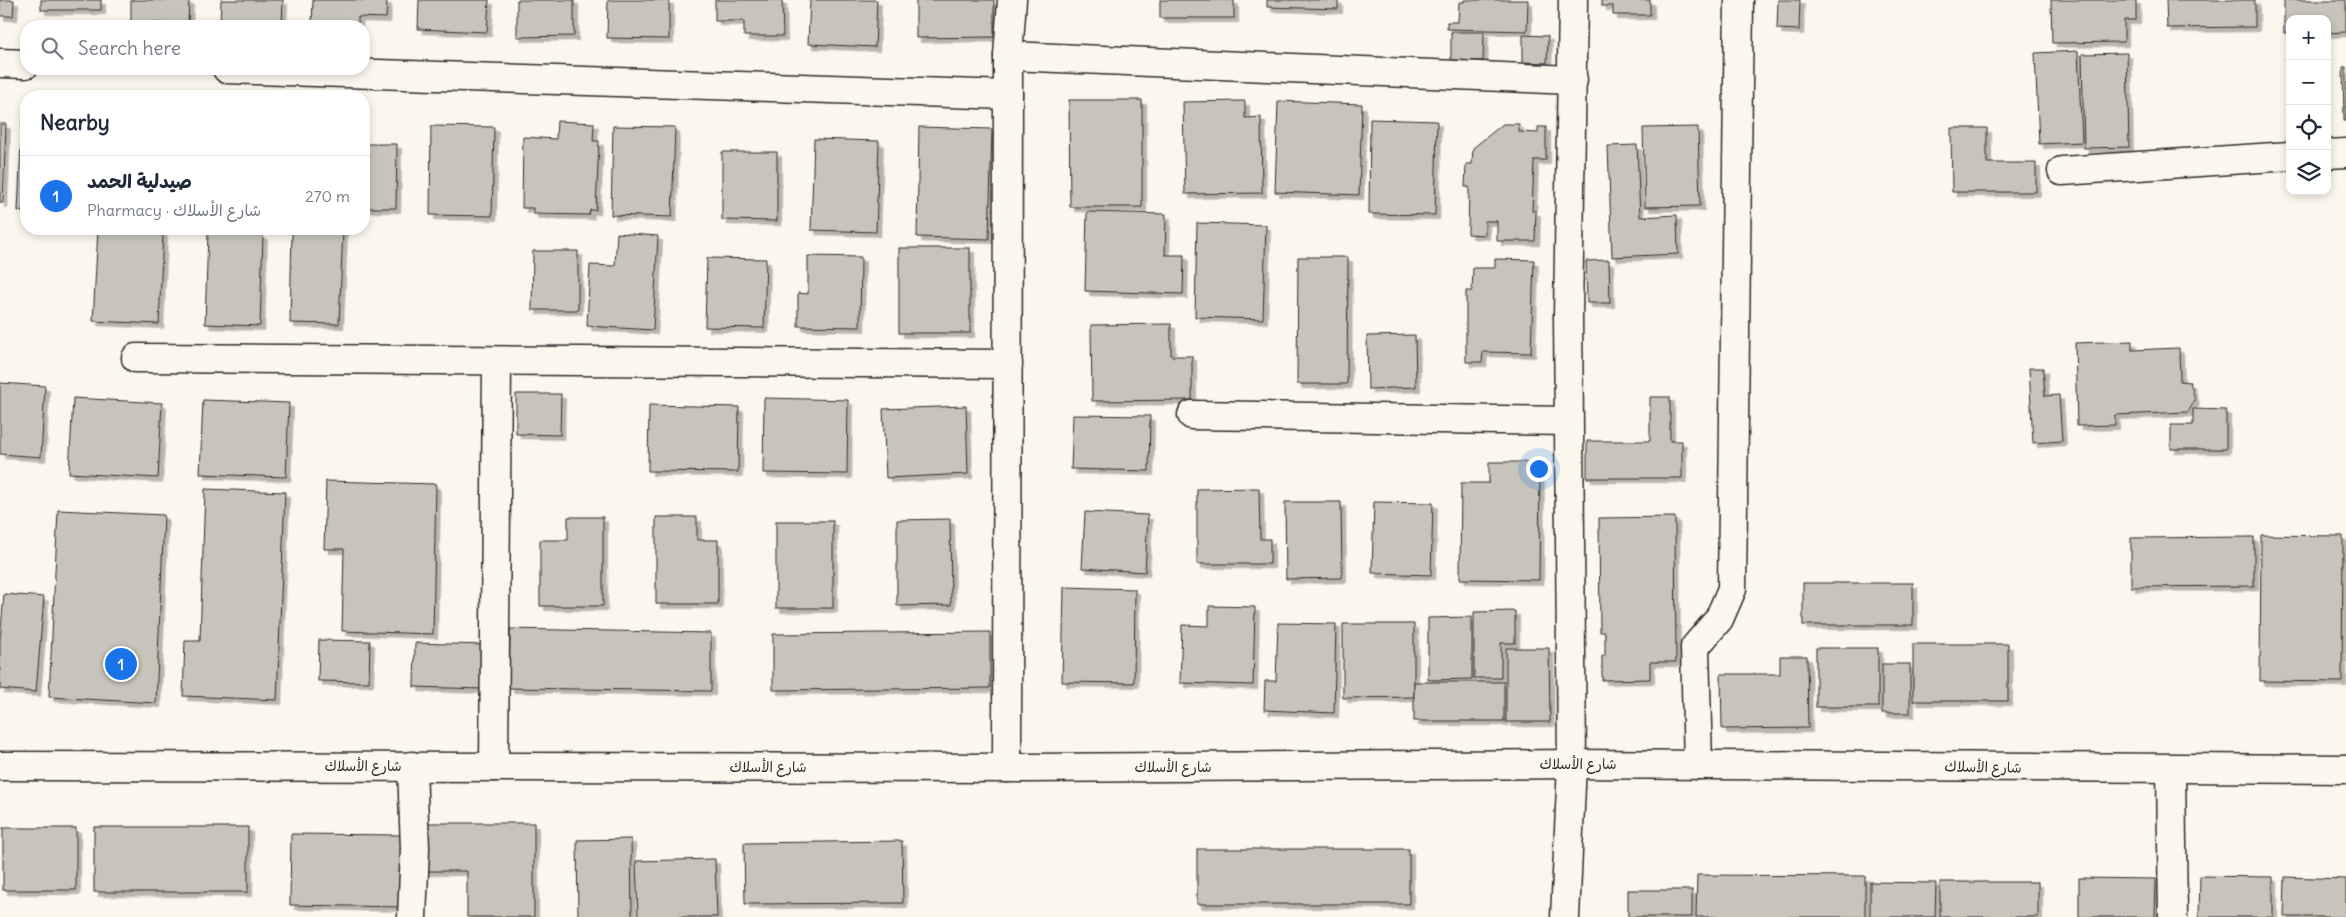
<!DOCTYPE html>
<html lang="en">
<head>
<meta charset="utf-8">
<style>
  :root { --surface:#fff; --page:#f2f2f3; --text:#1f2937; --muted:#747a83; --line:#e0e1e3; --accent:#1a73e8 }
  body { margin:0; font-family:Delius,"Playpen Sans Arabic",sans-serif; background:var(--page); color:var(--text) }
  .controls { position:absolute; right:15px; top:15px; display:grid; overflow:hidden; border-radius:10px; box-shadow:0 2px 8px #0003 }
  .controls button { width:45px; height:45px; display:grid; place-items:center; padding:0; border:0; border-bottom:1px solid var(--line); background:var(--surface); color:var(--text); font:25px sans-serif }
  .you { position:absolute; left:1538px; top:468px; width:18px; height:18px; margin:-12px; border:4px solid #fff; border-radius:50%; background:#1a73e8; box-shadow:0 0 0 8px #1a73e833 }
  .badge { display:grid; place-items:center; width:32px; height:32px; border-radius:50%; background:var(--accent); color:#fff; font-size:16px; font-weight:700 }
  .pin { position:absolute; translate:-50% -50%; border:2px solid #fff; box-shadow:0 1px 5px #0006 }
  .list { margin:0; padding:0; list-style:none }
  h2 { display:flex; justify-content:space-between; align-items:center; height:65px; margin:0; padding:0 20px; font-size:21px }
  h2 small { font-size:16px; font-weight:400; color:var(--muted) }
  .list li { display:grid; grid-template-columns:32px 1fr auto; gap:15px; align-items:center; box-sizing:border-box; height:80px; padding:0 20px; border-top:1px solid var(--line) }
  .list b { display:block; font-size:19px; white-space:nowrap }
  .list p { margin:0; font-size:16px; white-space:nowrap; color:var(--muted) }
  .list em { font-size:16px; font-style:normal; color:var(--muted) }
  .icon { flex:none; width:28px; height:28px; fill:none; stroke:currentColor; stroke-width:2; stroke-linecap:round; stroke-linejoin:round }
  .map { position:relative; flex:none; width:2346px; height:917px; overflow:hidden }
  .search { position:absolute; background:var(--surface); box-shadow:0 2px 8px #0003; left:20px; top:20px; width:350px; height:55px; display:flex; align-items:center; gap:12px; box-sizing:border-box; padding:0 18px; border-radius:20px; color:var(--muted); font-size:19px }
  .panel { position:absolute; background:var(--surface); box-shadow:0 2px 8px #0003; left:20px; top:90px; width:350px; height:145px; border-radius:20px }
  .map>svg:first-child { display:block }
</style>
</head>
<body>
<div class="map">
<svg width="2346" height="917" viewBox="0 0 2346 917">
  <defs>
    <filter id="shadow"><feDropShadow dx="4.5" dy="4.5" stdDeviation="0" flood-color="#0004"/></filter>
  </defs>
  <rect width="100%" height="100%" fill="#fbf7ec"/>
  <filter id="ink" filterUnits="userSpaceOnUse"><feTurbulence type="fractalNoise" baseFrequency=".02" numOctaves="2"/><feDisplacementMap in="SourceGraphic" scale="10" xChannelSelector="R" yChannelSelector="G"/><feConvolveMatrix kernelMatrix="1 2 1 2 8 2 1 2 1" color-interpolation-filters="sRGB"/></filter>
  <g filter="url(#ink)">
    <g fill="#c7c4bc" stroke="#2b2b2b" filter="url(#shadow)">
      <path d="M0,0H14L13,16H0Z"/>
      <rect x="41" y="0" width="60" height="10"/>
      <path d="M131,0H189L188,24L131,22Z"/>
      <path d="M221,0H283L282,26H220Z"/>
      <path d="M313,0H387L386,18L358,17V26H312Z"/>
      <path d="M419,0H489L487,32L418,29Z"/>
      <path d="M517,0H574V36L517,37Z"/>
      <path d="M608,0H669V39L607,38Z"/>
      <path d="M715,0H782L783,36H744V21H715Z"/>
      <path d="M810,0H877L875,47L808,44Z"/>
      <path d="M916,0H994V37L916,38Z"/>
      <rect x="1160" y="0" width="74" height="18"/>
      <path d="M1267,0H1338V9L1267,7Z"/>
      <path d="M1464,0H1528L1527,31L1447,29V22H1458L1459,2H1464Z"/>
      <path d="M1602,0H1650V15H1613V6H1602Z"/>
      <path d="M1778,0H1800L1799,30L1777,29Z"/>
      <path d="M2051,0H2136V20H2124V42L2052,43Z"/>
      <path d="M2166,0H2255V27L2167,28Z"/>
      <path d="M2284,0H2346V32L2327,33V19H2290V33H2284Z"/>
      <path d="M1451,32H1484L1483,61L1451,60Z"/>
      <path d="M1523,35L1548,36L1547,63L1523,62Z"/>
      <path d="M2078,51L2082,142L2039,144L2035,53Z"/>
      <path d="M2127,53L2129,147L2084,148L2082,54Z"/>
      <path d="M2343,67H2346V121H2344Z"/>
      <path d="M1069,100H1142V207H1070Z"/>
      <path d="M1245,101V118L1261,117L1262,193L1185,194L1183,102Z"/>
      <path d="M1278,101L1362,104L1359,195L1275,192Z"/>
      <path d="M1370,119L1437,121L1435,215L1369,214Z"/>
      <path d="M557,121L594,123L593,141H599L596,210H590L589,215L533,214V208H522L523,137L556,139Z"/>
      <path d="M22,122H26V212L18,211Z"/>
      <path d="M0,124H6L3,203H0Z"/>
      <path d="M1503,124H1519V132L1538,133V127H1546V160H1534L1532,211H1536L1535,241H1497V221H1485V235L1468,234L1469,187H1465L1466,164H1472L1473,148Z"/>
      <path d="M431,126L494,127L492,216L430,215Z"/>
      <path d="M613,126L675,127L672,217L611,215Z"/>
      <path d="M919,127L992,129L989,239L917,237Z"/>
      <path d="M1698,127L1700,206L1645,207L1643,128Z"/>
      <path d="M1951,128H1987V163H2036V192H1952Z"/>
      <path d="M814,139L879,141L876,232L811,230Z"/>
      <path d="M364,144H397L396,208H364Z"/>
      <path d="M1637,145L1640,217L1677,215L1678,254L1612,257L1608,146Z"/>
      <path d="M722,152H777V221L722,220Z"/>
      <path d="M1087,212L1166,214L1165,255H1184L1183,294L1085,291Z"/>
      <path d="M1197,223L1266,225L1263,319L1195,317Z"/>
      <path d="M98,229L163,232L159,324L93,321Z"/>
      <path d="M343,229L339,324L290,323L292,230Z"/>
      <path d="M208,233L263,235L260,326L205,324Z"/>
      <path d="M617,233L658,236L653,330L587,326L590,265L615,266Z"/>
      <rect x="899" y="248" width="71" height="85"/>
      <path d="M533,251H578V310H532Z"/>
      <path d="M808,256L861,257L860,327L798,326V293L808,294Z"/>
      <path d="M1298,257H1348L1347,384H1297Z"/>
      <path d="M707,258L766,259L764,328L705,327Z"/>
      <path d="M1495,259L1534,260L1531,353L1483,352L1482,362H1466V291H1472L1473,268H1495Z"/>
      <path d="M1609,260L1610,303H1587L1586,261Z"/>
      <path d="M1171,324V356H1192V400L1092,401L1091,325Z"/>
      <path d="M1415,335L1416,387L1368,389L1367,336Z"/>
      <path d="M2132,341V350L2179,348L2180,381L2190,382L2195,400L2188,412L2115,415V425L2077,426L2075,343Z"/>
      <path d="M2029,368H2043L2045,396L2059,395L2062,441L2033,443Z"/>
      <path d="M0,383L45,386L41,457L0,454Z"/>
      <path d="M516,394H561L560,435L516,434Z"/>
      <path d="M1650,397H1670V441H1682V478H1587V441H1650Z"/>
      <path d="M73,398L162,403L158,478L69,473Z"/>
      <path d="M764,398L848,400L847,474L763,473Z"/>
      <path d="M203,400L289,403L286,477L200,474Z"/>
      <path d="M649,405L739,407L738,472L648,471Z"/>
      <path d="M966,406L968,474L886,478L883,409Z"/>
      <path d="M2193,409L2226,410V449H2171V425H2193Z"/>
      <path d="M1073,415L1150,416L1149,471L1071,469Z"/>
      <path d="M1489,462H1540L1539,580L1460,579L1461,483H1489Z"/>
      <path d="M326,481L436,484L433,634L342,631L344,549H324Z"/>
      <path d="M1259,488L1260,539H1270V564H1197V489Z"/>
      <path d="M205,489L285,492L277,700L183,696L185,641H200Z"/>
      <path d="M1285,502H1341L1342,578L1286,579Z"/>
      <path d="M1374,502L1433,503L1431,575L1372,573Z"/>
      <path d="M58,510L164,515L156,703L49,697Z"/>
      <path d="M1085,512L1148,515L1145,572L1082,568Z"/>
      <path d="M568,517H603V606H540V540H568Z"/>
      <path d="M656,517H697V540H718V604H656Z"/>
      <path d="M1675,517L1676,662H1650V679L1602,680V656H1605V632H1600L1599,518Z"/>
      <path d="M950,519L951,605L897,606V520Z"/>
      <rect x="776" y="521" width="57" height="87"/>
      <path d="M2261,535L2343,536L2342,682L2260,681Z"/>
      <path d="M2254,537V586L2131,587V538Z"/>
      <rect x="1803" y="583" width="110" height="42"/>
      <path d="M1064,587L1135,589L1134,683L1062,682Z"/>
      <path d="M4,594L44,597L36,692L0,689V640Z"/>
      <path d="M1209,606L1255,607L1253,685L1180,683L1182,625L1209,626Z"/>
      <path d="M1515,611V643H1501V678H1474V612Z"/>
      <path d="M1472,617V679L1428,680V618Z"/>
      <path d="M1278,623L1336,624L1334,713L1264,710L1265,681H1276Z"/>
      <path d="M1343,624H1414V697L1343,698Z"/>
      <path d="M510,629L711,633V691L509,688Z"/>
      <path d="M990,632V688L773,690V634Z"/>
      <path d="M319,640L370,641L369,682L318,681Z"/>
      <path d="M415,643L484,645L483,689L414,687Z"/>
      <rect x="1913" y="644" width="95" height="57"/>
      <path d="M1506,648H1549L1550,722H1506Z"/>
      <rect x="1816" y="648" width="62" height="59"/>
      <path d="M1780,656H1807L1808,728L1722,729L1721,674H1780Z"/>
      <rect x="1882" y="664" width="28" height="49"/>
      <rect x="1414" y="682" width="90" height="39"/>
      <path d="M424,823H534V917H467V871H424Z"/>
      <rect x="94" y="827" width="154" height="65"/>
      <rect x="3" y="828" width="73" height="62"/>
      <path d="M291,834L405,835L404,907L290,905Z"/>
      <path d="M631,839L632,917H578L577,840Z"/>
      <path d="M902,841L903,903L745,904L744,843Z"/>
      <rect x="1197" y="849" width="212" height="55"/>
      <path d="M715,859L717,917H638L636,861Z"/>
      <path d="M1697,875L1865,876V917H1696Z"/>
      <path d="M2200,876L2273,877V917H2199Z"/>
      <path d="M2285,877L2346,879V917H2284Z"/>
      <path d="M2079,878L2156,879L2155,917H2079Z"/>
      <path d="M1870,882L1936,883L1935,917H1870Z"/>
      <rect x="1940" y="882" width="98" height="35"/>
      <rect x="1628" y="890" width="64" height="27"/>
    </g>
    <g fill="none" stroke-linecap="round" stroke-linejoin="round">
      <defs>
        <g id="minor">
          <path d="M1008,56L1573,80"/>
          <path d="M0,63L26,64"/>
          <path d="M227,69L1008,95"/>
          <path d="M2327,154L2346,153"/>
          <path d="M2062,171L2290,156"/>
          <path d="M136,358L1008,364"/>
          <path d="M1192,415L1568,421"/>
          <path d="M1698,765L1695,647L1719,619L1732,589L1739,0"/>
          <path d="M494,767L497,361"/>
          <path d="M1007,768L1008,56L1012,0"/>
          <path d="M2171,769L2173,917"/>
          <path d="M412,917L415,849L412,766"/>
          <path d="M1565,917L1572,764L1568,317L1573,0"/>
        </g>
        <path id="tertiary" d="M0,766L1027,768L1572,764L2346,769"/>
      </defs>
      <use href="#minor" stroke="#2b2b2b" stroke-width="31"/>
      <use href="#tertiary" stroke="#2b2b2b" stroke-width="31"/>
      <use href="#minor" stroke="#fbf7ec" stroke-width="28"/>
      <use href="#tertiary" stroke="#fbf7ec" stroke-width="28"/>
    </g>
  </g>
  <g text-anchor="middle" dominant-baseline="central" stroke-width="4" stroke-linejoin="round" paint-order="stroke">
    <g font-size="14" fill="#2b2b2b" stroke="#fbf7ec">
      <text x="1578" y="764">شارع الأسلاك</text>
      <text x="363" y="766">شارع الأسلاك</text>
      <text x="768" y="767">شارع الأسلاك</text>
      <text x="1173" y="767">شارع الأسلاك</text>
      <text transform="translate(1983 767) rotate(1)">شارع الأسلاك</text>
    </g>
  </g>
</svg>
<div class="controls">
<button>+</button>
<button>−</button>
<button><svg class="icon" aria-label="locate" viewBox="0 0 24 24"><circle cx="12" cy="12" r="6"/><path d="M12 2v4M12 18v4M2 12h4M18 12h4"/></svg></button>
<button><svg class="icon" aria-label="layers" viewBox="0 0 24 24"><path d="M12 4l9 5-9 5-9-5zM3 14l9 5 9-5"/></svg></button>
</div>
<div class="you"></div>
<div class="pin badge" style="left:121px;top:664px">1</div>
<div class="search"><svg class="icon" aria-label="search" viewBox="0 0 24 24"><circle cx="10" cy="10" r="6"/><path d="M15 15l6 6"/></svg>Search here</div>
<section class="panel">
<h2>Nearby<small></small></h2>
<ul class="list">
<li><span class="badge">1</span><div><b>صيدلية الحمد</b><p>Pharmacy · شارع الأسلاك</p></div><em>270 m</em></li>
</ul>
</section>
</div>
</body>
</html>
